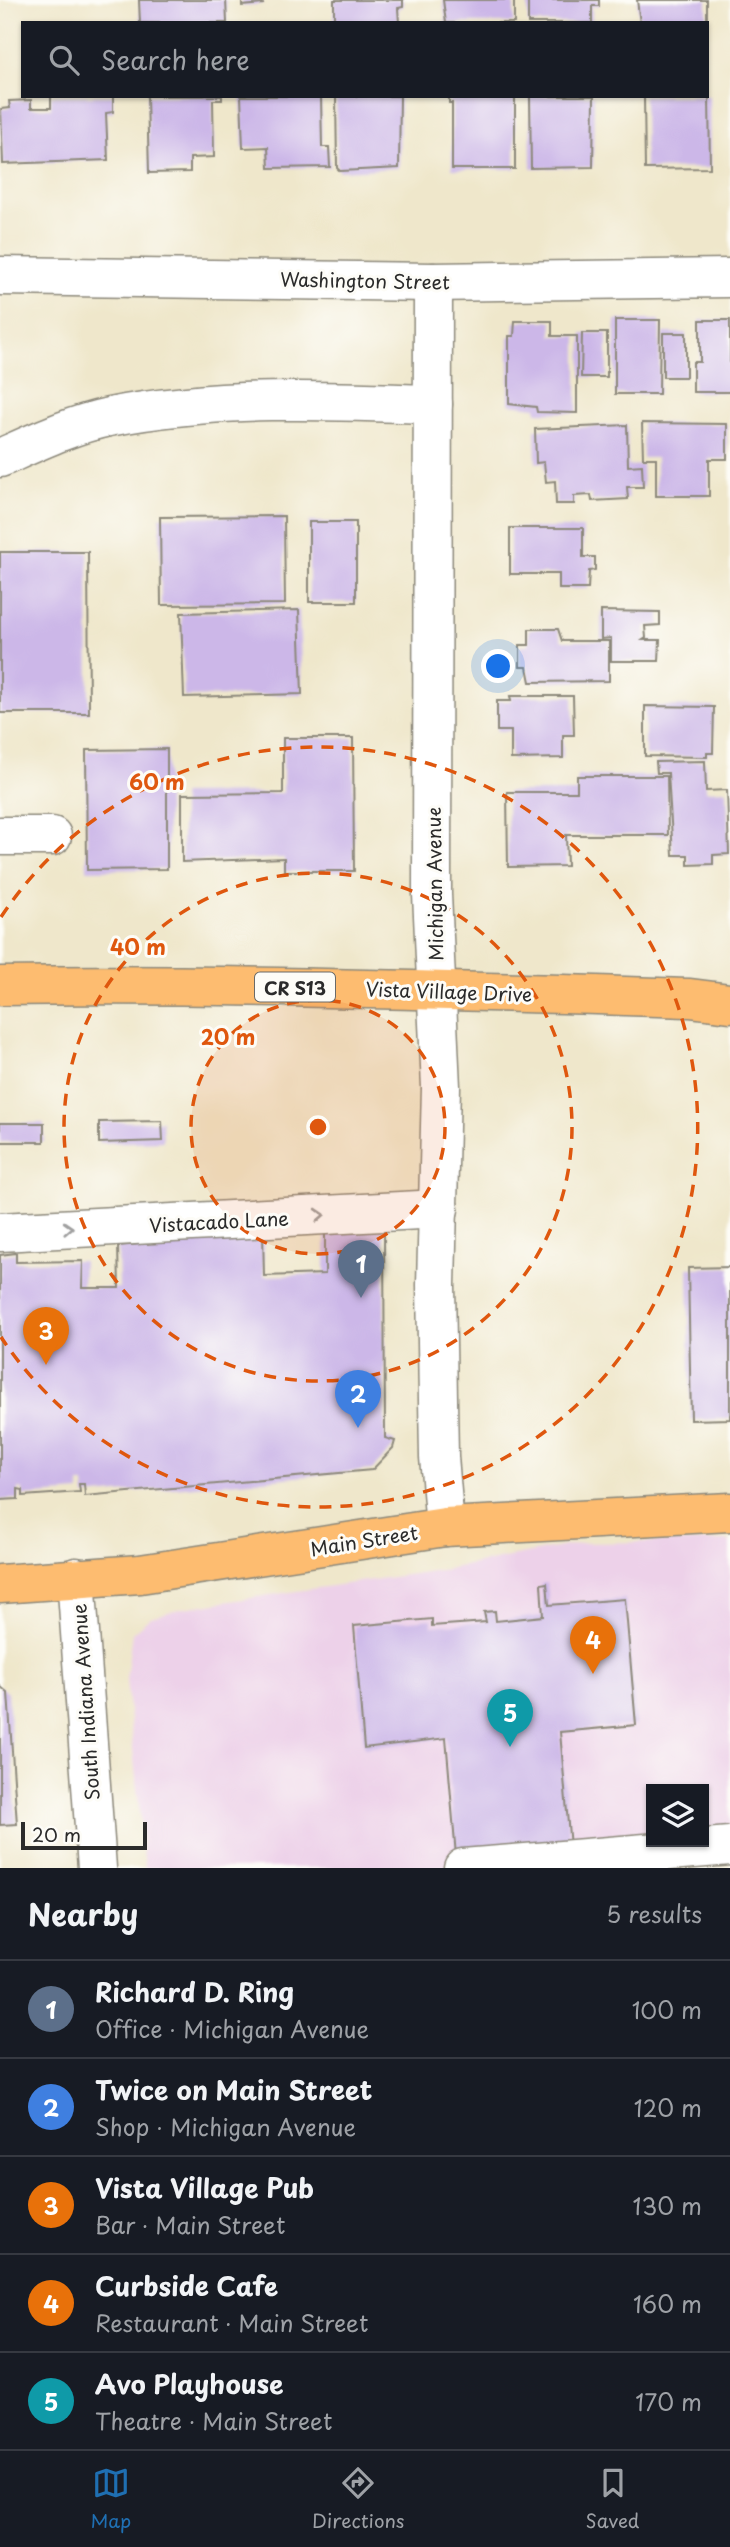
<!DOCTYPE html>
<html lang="en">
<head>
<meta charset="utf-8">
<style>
  :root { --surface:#171b24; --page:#20242c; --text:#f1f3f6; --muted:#9ea1a6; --line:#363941; --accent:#1f6fb2 }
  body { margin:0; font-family:"Playpen Sans",sans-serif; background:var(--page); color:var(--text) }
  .controls { position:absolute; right:21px; bottom:21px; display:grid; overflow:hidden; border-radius:0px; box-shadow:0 2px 5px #0004 }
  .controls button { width:63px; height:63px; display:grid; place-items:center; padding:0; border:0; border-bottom:2px solid var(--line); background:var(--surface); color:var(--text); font:35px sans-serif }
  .scale { position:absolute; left:21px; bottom:18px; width:126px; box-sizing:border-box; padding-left:7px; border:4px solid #2b2b2b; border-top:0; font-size:19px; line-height:24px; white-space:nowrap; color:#2b2b2b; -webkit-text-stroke:5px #fdfcf7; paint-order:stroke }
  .you { position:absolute; left:499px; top:667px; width:24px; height:24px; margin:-18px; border:5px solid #fff; border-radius:50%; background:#1a73e8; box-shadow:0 0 0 10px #1a73e833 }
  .badge { display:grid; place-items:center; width:46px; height:46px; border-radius:50%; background:var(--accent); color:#fff; font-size:23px; font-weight:700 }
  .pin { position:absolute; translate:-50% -58px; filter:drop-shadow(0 2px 4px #0008) }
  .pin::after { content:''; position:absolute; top:37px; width:24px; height:21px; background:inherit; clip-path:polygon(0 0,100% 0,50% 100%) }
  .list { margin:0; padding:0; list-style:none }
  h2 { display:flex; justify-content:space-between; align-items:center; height:91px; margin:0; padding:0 28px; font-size:30px }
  h2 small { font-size:23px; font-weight:400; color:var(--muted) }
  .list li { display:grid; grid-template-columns:46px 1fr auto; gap:21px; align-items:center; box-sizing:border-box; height:98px; padding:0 28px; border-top:2px solid var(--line) }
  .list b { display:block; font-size:26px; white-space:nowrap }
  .list p { margin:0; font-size:23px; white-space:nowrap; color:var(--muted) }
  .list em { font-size:23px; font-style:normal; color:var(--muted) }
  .icon { flex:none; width:38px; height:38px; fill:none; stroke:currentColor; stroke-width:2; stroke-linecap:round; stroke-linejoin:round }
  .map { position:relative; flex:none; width:730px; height:1868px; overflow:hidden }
  .search { position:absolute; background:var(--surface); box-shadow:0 2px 5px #0004; left:21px; right:21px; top:21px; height:77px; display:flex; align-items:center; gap:18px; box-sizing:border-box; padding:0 24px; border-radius:0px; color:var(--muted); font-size:26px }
  .sheet { height:581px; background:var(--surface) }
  nav { display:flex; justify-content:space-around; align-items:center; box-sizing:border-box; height:98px; border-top:2px solid var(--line); background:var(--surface); font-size:19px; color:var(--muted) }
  nav a { display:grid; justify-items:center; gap:4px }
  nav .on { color:var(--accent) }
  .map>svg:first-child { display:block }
</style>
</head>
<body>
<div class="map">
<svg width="730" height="1868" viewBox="0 0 730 1868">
  <rect width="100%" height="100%" fill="#fdfcf7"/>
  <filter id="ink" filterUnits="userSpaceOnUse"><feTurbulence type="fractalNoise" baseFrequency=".0143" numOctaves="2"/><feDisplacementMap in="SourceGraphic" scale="14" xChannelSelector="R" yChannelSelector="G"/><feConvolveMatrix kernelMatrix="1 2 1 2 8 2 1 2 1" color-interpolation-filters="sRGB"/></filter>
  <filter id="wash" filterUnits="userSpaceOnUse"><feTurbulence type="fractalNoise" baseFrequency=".00686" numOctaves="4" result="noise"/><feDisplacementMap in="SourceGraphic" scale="28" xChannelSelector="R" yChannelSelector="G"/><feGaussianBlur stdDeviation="1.57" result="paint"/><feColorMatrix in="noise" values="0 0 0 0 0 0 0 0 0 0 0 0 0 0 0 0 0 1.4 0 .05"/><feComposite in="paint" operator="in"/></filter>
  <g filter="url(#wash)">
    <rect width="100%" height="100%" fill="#efe7cb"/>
    <path fill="#edd1e9" d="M730,1541V1835L704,1837V1789H651V1842L570,1868H145L126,1680L132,1633L151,1617L183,1608L447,1569L582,1543Z"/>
    <g id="blocks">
      <g fill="#ccb7e8">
        <path d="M139,0H226L227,23H140Z"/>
        <path d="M242,0H262L263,4L242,6Z"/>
        <path d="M334,0H403V7L398,8L399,23H334Z"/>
        <path d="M443,0H514V23H446Z"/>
        <path d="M528,0H599V6H592V23H528Z"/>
        <path d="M637,0H707V23H640Z"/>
        <path d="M51,96H113V112L106,113L108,160L3,164L1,109L10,108L9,101L31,100V108H51Z"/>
        <path d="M147,96H222V100H213L214,157L190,158V172L149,173Z"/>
        <path d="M241,96H321L322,147H329L330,167L269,168L268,147L243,148Z"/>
        <path d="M336,96H400L399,168L340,171L337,168Z"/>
        <path d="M449,96H515V169H452V103H449Z"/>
        <path d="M530,96H594L593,167L531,168Z"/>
        <path d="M644,96H709L710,168L645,169Z"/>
        <path d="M615,320H660L659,394H615Z"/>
        <path d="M700,320H730V392H693V362H700Z"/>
        <path d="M515,321H552V336H577V413L537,412L536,407L509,404V336H514Z"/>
        <path d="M582,333H607V377H581Z"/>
        <rect x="663" y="333" width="23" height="44"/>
        <path d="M642,423L727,424V459H709V496H656V458H643Z"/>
        <path d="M627,425L628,466L642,465L643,487H627L628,499L592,501L591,495L574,496V504H556L555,481L546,482L544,462L536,463L535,429Z"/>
        <path d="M284,516L285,604L161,605L160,517Z"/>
        <rect x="309" y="522" width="47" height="80"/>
        <path d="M510,528H583V557H595V570L589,571L588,589H559V574H510Z"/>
        <path d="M0,552H88L89,713H0Z"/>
        <path d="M299,610L302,694L184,697L181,613Z"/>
        <path d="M601,611L660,612V625L645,626L646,638L643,640H660L659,661H611V638L601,639Z"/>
        <path d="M529,629H558L562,641H609V681L530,682L527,667H520V645H529Z"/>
        <path d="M510,696H573L574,735H563V758L511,759V731H497V701H511Z"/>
        <path d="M645,706L714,707L713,753H707V757L645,756Z"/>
        <path d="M283,738H353L354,871H284V858L182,862V794L283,793Z"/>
        <path d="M167,749V869L87,870L86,750Z"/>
        <path d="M705,761L706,791L727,790L729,854L713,855V864L688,865V855H673L668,773H657L656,762Z"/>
        <path d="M577,776H667L668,835H566L567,866L508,867L507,792H577Z"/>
        <path d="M162,1121L163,1141L99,1143V1122Z"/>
        <rect x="0" y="1123" width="44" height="19"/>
        <path d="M384,1223L385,1438L395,1441L393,1448L372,1470L85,1496L84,1484H79L80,1492L23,1496V1490L18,1489V1499L0,1500V1255L16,1253V1262L83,1261L82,1288H119L118,1246L263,1233L264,1276L325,1274V1227Z"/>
        <path d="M730,1267V1419L691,1420L688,1268Z"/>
        <path d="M547,1583L549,1605L625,1599L636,1725L560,1732L570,1847L456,1856L446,1738L364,1748L354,1626L432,1619V1626L486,1622L484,1612L495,1611L496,1621L543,1616L541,1584Z"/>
        <path d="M0,1686L8,1693L17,1824L0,1825Z"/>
      </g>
    </g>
  </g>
  <g filter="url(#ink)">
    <use href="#blocks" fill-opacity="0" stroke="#8d897b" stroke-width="2"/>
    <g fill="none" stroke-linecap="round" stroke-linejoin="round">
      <defs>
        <g id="minor">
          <path d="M0,276L433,282L730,278"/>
          <path d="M433,282L432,894L441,1087L436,1285L439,1457L445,1527"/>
          <path d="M0,458C36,442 71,425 109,417C216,396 325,400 433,404"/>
          <path d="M0,836H52"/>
          <path d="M0,1232L439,1209"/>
          <path d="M76,1577L97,1868"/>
          <path d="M463,1868L730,1846"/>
        </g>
        <g id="major">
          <path d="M0,986C230,983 460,991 690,998L730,1003"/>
          <path d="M0,1584L140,1574L445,1527L730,1512"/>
        </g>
      </defs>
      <use href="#minor" stroke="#8d897b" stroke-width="41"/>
      <use href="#major" stroke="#8d897b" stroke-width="41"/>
      <use href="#minor" stroke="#fff" stroke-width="38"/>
      <use href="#major" stroke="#fdbc6f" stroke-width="38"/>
    </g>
    <defs><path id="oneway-chevron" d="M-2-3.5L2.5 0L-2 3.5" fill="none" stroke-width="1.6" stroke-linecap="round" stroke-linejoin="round" transform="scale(1.75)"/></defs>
    <g stroke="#a0a0a0">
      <use href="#oneway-chevron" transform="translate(320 1215) rotate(-3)"/>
      <use href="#oneway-chevron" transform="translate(68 1228) rotate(-3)"/>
    </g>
  </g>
  <circle cx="318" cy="1127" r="127" fill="#df570e" fill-opacity=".12"/>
  <g fill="none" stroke="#df570e" stroke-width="3.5" stroke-dasharray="12 9">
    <circle cx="318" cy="1127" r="127"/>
    <circle cx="318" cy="1127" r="254"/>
    <path d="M1 917A380 380 0 1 1 1 1337"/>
  </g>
  <g text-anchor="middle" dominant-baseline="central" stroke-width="6" stroke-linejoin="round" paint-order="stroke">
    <rect fill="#fdfcf7" stroke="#6a6a68" stroke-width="2" x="255" y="972.5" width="80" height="29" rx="5"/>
    <g font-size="18" font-weight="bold" fill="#2b2b2b">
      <text x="295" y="987">CR S13</text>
    </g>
    <g font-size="19" fill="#2b2b2b" stroke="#fdfcf7">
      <text transform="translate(365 280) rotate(1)">Washington Street</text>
      <text transform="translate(434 884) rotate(-91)">Michigan Avenue</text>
      <text transform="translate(449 991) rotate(2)">Vista Village Drive</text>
      <text transform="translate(219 1221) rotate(-3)">Vistacado Lane</text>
      <text transform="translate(364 1540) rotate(-9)">Main Street</text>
      <text transform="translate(85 1702) rotate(-94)">South Indiana Avenue</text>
    </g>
  </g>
  <circle cx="318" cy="1127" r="10" fill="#df570e" stroke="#fdfcf7" stroke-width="3.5"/>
  <g font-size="21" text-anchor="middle" font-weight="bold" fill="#df570e" stroke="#fdfcf7" stroke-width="6" stroke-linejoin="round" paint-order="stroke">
    <text x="157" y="790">60 m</text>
    <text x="138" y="955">40 m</text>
    <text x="228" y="1045">20 m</text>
  </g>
</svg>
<div class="controls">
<button><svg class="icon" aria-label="layers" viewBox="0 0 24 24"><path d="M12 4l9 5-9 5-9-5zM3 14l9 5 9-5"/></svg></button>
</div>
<div class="scale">20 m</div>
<div class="you"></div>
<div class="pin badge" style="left:361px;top:1298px;background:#5c6f8a">1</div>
<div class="pin badge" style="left:358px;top:1428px;background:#3f7fe0">2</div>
<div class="pin badge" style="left:46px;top:1365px;background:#e8710a">3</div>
<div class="pin badge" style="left:593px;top:1674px;background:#e8710a">4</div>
<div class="pin badge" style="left:510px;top:1747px;background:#0f9aa8">5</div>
<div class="search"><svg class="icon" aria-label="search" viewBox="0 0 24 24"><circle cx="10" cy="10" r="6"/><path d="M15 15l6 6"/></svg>Search here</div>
</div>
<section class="sheet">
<h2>Nearby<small>5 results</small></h2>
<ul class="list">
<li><span class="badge" style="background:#5c6f8a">1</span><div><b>Richard D. Ring</b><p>Office · Michigan Avenue</p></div><em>100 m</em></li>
<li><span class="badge" style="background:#3f7fe0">2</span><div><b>Twice on Main Street</b><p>Shop · Michigan Avenue</p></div><em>120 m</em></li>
<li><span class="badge" style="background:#e8710a">3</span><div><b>Vista Village Pub</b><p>Bar · Main Street</p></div><em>130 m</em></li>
<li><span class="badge" style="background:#e8710a">4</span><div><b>Curbside Cafe</b><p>Restaurant · Main Street</p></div><em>160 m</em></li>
<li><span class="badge" style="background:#0f9aa8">5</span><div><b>Avo Playhouse</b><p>Theatre · Main Street</p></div><em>170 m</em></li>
</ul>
</section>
<nav>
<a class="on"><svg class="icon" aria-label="map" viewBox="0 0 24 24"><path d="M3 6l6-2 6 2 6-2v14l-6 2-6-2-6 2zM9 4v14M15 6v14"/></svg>Map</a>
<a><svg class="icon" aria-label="directions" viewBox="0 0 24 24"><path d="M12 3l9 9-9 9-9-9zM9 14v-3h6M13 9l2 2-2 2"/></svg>Directions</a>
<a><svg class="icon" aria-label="saved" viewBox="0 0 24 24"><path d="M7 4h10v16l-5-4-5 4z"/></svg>Saved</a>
</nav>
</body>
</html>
